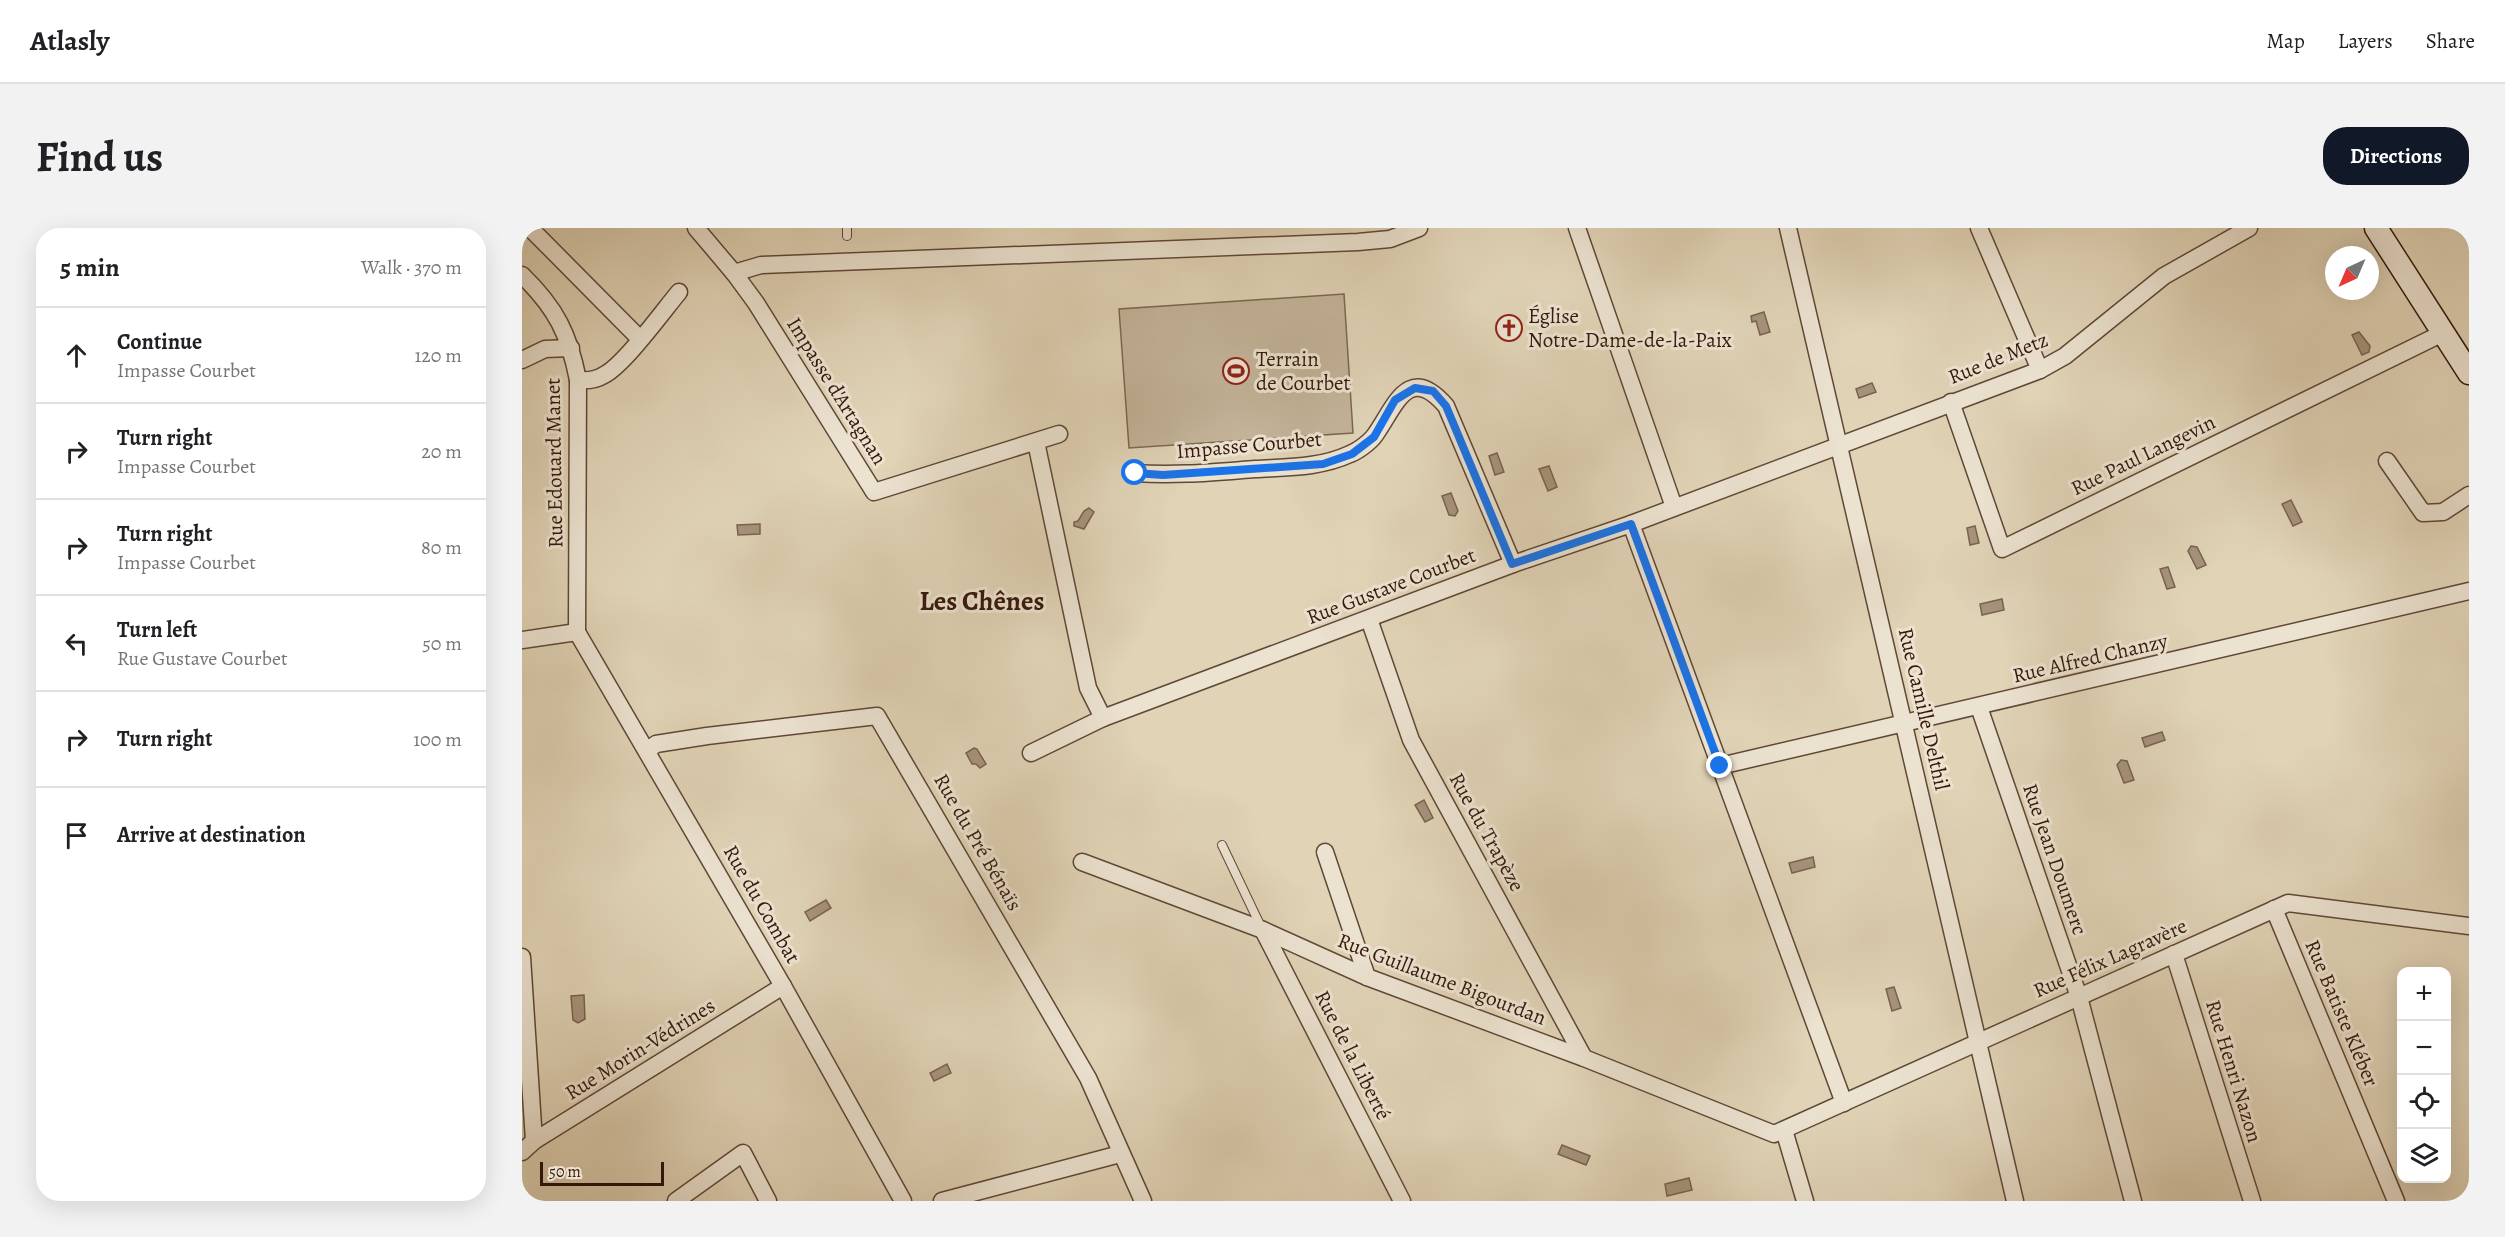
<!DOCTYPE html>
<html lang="en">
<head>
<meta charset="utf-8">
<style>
  :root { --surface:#fff; --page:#f2f2f2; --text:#202124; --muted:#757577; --line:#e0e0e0; --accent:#111827 }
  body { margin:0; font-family:Alegreya,serif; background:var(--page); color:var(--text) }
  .controls { position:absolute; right:18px; bottom:18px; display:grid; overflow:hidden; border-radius:12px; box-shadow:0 6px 24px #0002 }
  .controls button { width:54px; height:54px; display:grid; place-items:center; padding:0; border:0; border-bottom:2px solid var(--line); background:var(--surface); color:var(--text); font:30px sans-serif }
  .compass { position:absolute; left:1803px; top:18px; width:54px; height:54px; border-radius:50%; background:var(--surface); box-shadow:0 6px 24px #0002; rotate:224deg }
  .scale { position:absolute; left:18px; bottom:15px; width:124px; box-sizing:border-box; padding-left:6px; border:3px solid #36180b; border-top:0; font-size:16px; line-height:21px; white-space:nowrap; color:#36180b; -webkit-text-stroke:4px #ebe2d0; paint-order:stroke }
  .stop { position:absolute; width:18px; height:18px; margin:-14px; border:4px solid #1a73e8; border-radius:50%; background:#fff }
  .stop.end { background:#1a73e8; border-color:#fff; box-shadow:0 2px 6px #0008 }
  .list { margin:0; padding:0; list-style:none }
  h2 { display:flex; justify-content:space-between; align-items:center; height:78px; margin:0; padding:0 24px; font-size:26px }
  h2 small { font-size:20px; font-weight:400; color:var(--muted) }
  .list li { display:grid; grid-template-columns:39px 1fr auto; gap:18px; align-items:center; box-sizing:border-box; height:96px; padding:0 24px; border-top:2px solid var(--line) }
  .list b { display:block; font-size:22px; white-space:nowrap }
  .list p { margin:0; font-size:20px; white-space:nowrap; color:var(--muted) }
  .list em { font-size:20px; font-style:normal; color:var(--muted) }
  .icon { flex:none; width:33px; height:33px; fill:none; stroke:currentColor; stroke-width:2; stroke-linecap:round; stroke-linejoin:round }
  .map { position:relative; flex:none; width:1947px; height:973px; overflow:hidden; border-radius:24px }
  header { display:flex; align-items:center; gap:36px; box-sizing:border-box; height:84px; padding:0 30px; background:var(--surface); border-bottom:2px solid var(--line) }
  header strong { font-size:28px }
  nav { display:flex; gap:33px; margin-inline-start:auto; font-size:21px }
  .intro { display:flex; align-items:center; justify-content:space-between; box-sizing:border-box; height:144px; padding:0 36px }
  h1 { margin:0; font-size:42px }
  .button { padding:15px 27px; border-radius:24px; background:var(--accent); color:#fff; font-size:21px; font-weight:700 }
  main { display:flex; gap:36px; padding:0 36px }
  aside { flex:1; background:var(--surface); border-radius:24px; box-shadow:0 6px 24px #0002 }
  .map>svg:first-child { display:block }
</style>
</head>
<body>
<header>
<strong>Atlasly</strong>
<nav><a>Map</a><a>Layers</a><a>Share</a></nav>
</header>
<div class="intro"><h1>Find us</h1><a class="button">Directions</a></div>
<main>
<aside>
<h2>5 min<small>Walk · 370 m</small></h2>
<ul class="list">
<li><svg class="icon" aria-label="ahead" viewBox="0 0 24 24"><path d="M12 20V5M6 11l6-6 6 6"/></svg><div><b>Continue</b><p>Impasse Courbet</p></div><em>120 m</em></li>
<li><svg class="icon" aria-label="right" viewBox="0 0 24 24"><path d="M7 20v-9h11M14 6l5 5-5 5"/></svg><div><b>Turn right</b><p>Impasse Courbet</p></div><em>20 m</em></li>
<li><svg class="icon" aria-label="right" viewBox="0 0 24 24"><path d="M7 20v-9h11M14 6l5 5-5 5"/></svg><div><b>Turn right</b><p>Impasse Courbet</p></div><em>80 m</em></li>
<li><svg class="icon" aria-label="left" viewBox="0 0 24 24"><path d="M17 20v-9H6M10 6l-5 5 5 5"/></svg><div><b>Turn left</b><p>Rue Gustave Courbet</p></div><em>50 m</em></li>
<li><svg class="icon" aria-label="right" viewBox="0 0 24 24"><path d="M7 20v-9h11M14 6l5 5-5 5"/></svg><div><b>Turn right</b></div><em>100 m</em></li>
<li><svg class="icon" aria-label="arrive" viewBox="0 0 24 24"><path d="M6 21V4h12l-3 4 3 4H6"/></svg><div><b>Arrive at destination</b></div></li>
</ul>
</aside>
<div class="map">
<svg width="1947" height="973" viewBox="0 0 1947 973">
  <rect width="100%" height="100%" fill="#e0d3b6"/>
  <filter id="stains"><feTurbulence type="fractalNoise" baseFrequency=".00333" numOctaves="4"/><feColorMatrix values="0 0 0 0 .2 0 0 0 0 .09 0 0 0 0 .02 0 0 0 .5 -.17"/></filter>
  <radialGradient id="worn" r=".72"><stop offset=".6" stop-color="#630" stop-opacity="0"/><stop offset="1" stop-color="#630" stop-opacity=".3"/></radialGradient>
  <path fill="#c3b399" stroke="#7c6652" stroke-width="1.5" d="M822,66L831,205L607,220L597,81Z"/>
  <g fill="#a6937c" stroke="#79624f" stroke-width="1.5">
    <path d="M1242,84L1248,104L1238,107L1234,93L1230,94L1229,88Z"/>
    <path d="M1837,104L1848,118L1847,124L1840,127L1830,107Z"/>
    <path d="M1350,155L1354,164L1337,170L1334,161Z"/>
    <path d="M975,225L982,244L973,247L967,228Z"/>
    <path d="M1027,238L1035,259L1026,263L1017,241Z"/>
    <path d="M929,265L936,283L933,288L927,287L920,268Z"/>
    <path d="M1769,272L1780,294L1771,298L1760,276Z"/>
    <path d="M567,280L572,284L562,301L552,298V294L556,293L562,283Z"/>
    <path d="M238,296V306L216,307L215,297Z"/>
    <path d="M1453,298L1457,315L1448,317L1445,300Z"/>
    <path d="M1669,318L1675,319L1684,337L1675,341L1666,323Z"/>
    <path d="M1646,339L1653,359L1645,361L1638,341Z"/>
    <path d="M1480,371L1482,382L1460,387L1458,376Z"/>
    <path d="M1640,504L1643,512L1623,519L1620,510Z"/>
    <path d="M452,520L455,521L464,536L458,540L454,536H450L444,525Z"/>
    <path d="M1599,532L1605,533L1612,552L1602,555L1595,537Z"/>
    <path d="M902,572L911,590L903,594L893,577Z"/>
    <path d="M1291,629L1293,639L1270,645L1267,635Z"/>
    <path d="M304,672L309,680L288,693L283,684Z"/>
    <path d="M1372,759L1379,780L1370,783L1364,761Z"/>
    <path d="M62,767L63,791L56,795L51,792L49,768Z"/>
    <path d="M425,836L429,845L412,853L408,845Z"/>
    <path d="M1040,917L1068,928L1064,937L1036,926Z"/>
    <path d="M1167,950L1170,962L1145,968L1143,956Z"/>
  </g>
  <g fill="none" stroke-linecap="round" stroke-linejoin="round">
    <defs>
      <g id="lane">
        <path d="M325,0V8"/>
        <path d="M700,617L740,701"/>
      </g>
      <g id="street">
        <path d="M8,0L118,111"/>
        <path d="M174,0L212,45L239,37L836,14L868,11L897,0"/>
        <path d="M1055,0L1152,279"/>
        <path d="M1266,0L1493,973"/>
        <path d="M1457,0L1518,142"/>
        <path d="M212,45L234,75L352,264L537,206"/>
        <path d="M0,47C34,80 47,106 56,152L55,404"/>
        <path d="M0,132L23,121L49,120"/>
        <path d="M56,152C65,153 74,152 82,147C102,137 141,83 157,64"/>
        <path d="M1429,174L1480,321L1921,105"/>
        <path d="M514,214L566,460L581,490"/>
        <path d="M1865,233L1901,285L1921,284L1947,267"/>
        <path d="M613,245C653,248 693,244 733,241C765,239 798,240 828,226C836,223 848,214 853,207C873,179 886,134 924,178L991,336"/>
        <path d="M1109,296L1322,875"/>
        <path d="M847,391L889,512L1062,830"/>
        <path d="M55,404L261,758L381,973"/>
        <path d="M0,412L55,404"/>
        <path d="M1457,479L1557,769L1611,973"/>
        <path d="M126,522L134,516L185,508L355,488L566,850L621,973"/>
        <path d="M509,525L581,490L991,336L1109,296L1518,142L1543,128L1642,48L1727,0"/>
        <path d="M1198,538L1947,363"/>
        <path d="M803,624L845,749"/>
        <path d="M560,634L741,702L845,749L1062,830L1252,906L1766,675L1947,698"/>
        <path d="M1752,681L1874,973"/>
        <path d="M741,702L880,973"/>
        <path d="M1652,726L1730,973"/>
        <path d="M0,729L12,913"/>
        <path d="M1262,902L1283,973"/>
        <path d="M0,924L12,913L261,758"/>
        <path d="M154,973L221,925L246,973"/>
        <path d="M420,973L598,926"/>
      </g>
      <path id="secondary" d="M1854,0L1947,145"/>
    </defs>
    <use href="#lane" stroke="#604736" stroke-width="10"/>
    <use href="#street" stroke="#604736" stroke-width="19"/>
    <use href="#secondary" stroke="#36180b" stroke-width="25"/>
    <use href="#lane" stroke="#ebe2d0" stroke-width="8"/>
    <use href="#street" stroke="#ebe2d0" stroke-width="16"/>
    <use href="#secondary" stroke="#ebe2d0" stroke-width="22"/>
  </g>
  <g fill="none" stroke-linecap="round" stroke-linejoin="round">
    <path stroke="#1a73e8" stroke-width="8" d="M613,245L641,247L801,236L830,226L852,209L873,172L893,160L911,163L924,178L990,336L1109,296L1198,538"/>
  </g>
  <defs>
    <symbol id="church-ring" viewBox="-11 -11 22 22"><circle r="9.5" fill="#ebe2d0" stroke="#8f2418" stroke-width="1.5"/><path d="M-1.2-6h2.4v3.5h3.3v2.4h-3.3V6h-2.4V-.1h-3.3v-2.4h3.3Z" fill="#8f2418"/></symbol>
    <symbol id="stadium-ring" viewBox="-11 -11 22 22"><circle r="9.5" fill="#ebe2d0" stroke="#8f2418" stroke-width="1.5"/><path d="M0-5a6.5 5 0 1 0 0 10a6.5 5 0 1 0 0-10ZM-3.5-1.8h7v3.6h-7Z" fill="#8f2418"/></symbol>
  </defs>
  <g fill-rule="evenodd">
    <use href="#church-ring" x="972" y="85" width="30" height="30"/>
    <use href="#stadium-ring" x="699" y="128" width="30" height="30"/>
  </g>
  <g text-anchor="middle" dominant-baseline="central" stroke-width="6" stroke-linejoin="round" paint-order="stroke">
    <g font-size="21" fill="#36180b" stroke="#ebe2d0" text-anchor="start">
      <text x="1006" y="88">Église<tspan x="1006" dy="24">Notre-Dame-de-la-Paix</tspan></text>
      <text x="734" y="131">Terrain<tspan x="734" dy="24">de Courbet</tspan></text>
    </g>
    <g font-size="21" fill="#36180b" stroke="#ebe2d0">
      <text transform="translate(1476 130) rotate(-22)">Rue de Metz</text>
      <text transform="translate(315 163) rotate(58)">Impasse d'Artagnan</text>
      <text transform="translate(727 217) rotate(-5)">Impasse Courbet</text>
      <text transform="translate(1621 227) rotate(-26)">Rue Paul Langevin</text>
      <text transform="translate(32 235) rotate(-91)">Rue Edouard Manet</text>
      <text transform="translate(869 358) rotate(-21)">Rue Gustave Courbet</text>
      <text transform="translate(1568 430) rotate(-13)">Rue Alfred Chanzy</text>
      <text transform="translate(1402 481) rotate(77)">Rue Camille Delthil</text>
      <text transform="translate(965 604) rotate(61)">Rue du Trapèze</text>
      <text transform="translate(456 614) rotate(60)">Rue du Pré Bénaïs</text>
      <text transform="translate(1533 631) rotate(71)">Rue Jean Doumerc</text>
      <text transform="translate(240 676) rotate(60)">Rue du Combat</text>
      <text transform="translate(1588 730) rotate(-24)">Rue Félix Lagravère</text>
      <text transform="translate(920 751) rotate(21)">Rue Guillaume Bigourdan</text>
      <text transform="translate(1820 785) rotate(67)">Rue Batiste Kléber</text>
      <text transform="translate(118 821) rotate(-32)">Rue Morin-Védrines</text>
      <text transform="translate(831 827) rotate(63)">Rue de la Liberté</text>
      <text transform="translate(1712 843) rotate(73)">Rue Henri Nazon</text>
    </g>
    <g font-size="27" font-weight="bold" fill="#36180b" stroke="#ebe2d0">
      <text x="460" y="373">Les Chênes</text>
    </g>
  </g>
  <rect width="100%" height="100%" filter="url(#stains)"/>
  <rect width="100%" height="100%" fill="url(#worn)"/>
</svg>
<div class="controls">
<button>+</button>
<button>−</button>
<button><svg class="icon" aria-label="locate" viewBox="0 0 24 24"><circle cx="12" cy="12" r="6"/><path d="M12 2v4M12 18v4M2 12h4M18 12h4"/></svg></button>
<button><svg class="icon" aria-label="layers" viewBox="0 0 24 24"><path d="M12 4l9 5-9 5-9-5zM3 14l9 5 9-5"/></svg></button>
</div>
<svg class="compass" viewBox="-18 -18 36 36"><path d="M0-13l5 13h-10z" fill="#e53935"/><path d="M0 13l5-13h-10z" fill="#757577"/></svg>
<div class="scale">50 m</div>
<div class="stop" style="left:613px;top:245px"></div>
<div class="stop end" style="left:1198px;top:538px"></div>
</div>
</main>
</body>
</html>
